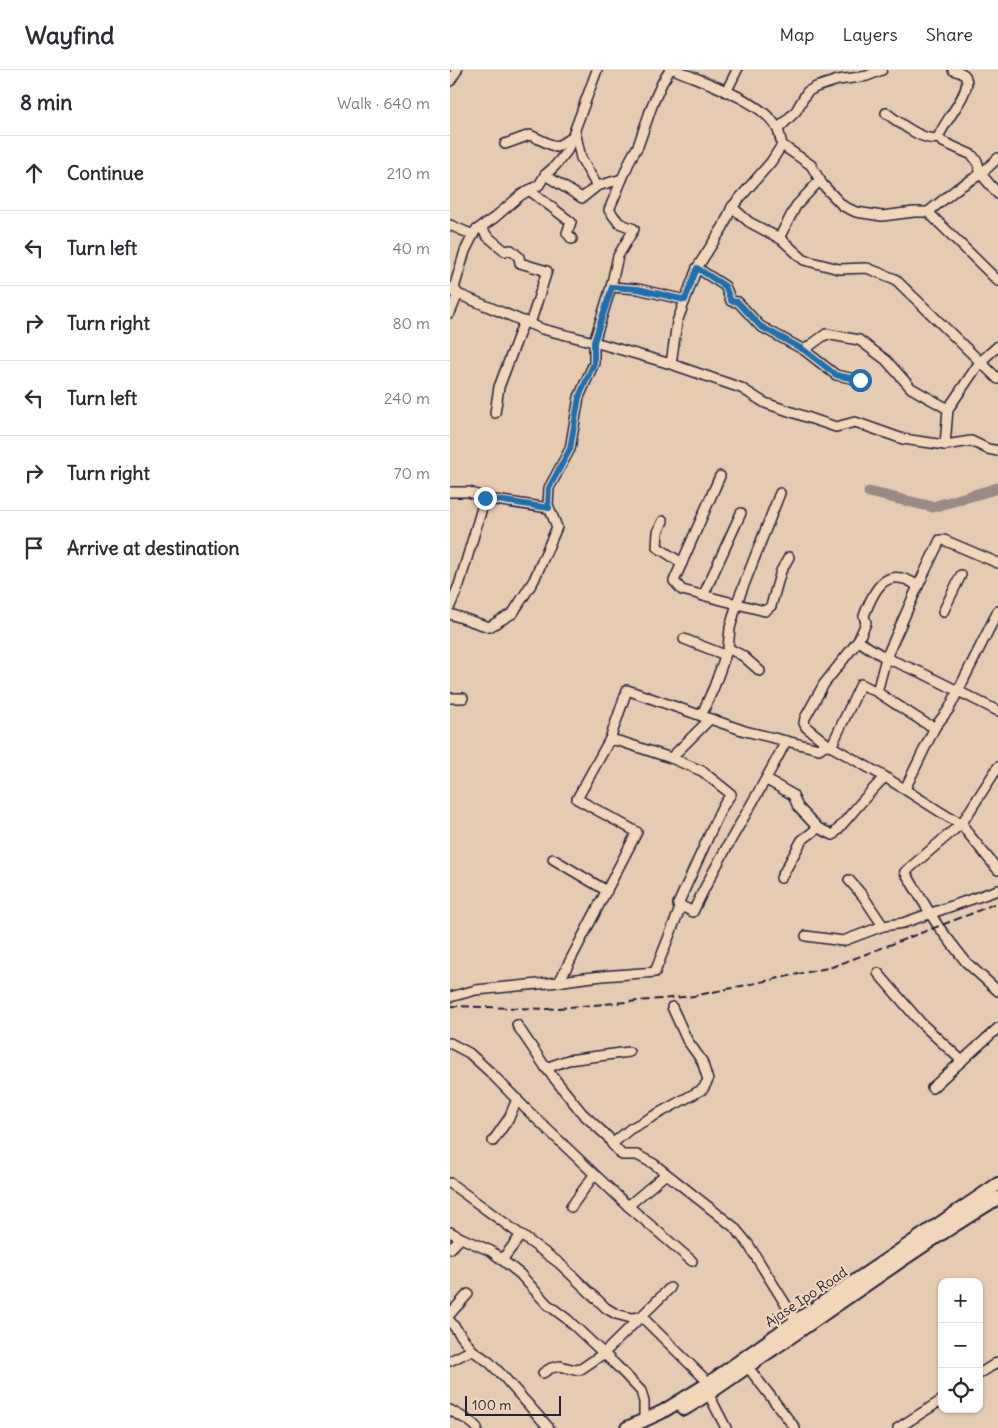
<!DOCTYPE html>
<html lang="en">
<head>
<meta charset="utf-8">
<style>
  :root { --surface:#fff; --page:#f2f2f3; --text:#2b2b33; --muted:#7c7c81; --line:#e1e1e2 }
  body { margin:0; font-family:Delius,sans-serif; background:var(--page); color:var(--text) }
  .controls { position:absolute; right:15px; bottom:15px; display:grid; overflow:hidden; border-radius:10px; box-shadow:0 1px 4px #0004 }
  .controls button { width:45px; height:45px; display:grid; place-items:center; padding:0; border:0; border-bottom:1px solid var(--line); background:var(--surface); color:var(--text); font:25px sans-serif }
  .scale { position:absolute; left:15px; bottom:12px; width:96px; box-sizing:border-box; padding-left:5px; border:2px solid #22223b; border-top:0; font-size:14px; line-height:18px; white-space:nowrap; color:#22223b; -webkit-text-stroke:4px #f2d6b9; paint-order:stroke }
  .stop { position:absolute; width:15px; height:15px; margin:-11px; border:4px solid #1f6fb2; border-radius:50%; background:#fff }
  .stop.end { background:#1f6fb2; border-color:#fff; box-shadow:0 1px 5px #0008 }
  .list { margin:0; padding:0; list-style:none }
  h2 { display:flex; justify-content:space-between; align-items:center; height:65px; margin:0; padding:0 20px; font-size:21px }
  h2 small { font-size:16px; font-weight:400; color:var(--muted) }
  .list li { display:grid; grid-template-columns:32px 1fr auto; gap:15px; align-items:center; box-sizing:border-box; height:75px; padding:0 20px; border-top:1px solid var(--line) }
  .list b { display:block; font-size:19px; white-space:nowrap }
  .list em { font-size:16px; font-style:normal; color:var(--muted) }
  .icon { flex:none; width:28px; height:28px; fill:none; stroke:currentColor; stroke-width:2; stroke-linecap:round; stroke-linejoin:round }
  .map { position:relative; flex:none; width:548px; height:1358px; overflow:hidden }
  header { display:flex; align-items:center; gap:30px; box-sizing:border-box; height:70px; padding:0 25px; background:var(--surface); border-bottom:1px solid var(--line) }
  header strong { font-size:24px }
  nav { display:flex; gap:28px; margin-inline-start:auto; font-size:18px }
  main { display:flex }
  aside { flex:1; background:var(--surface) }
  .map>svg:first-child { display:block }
</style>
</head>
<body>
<header>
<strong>Wayfind</strong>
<nav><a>Map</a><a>Layers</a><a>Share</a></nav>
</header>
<main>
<aside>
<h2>8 min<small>Walk · 640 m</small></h2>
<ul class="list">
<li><svg class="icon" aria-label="ahead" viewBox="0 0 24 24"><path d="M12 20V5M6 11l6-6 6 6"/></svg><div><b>Continue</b></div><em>210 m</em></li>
<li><svg class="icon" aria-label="left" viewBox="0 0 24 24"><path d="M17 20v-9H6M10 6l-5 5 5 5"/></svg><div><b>Turn left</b></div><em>40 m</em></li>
<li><svg class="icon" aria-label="right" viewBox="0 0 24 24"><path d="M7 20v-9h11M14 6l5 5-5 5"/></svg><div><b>Turn right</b></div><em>80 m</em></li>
<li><svg class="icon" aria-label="left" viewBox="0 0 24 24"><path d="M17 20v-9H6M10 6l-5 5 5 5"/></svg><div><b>Turn left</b></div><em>240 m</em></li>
<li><svg class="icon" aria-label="right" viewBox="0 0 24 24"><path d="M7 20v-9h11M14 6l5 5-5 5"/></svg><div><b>Turn right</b></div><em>70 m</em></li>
<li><svg class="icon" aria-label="arrive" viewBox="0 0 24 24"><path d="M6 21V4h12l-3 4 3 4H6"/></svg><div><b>Arrive at destination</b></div></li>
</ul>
</aside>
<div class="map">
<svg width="548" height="1358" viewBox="0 0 548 1358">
  <rect width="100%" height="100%" fill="#e5cbb2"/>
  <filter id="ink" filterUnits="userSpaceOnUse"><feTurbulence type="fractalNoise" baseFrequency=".02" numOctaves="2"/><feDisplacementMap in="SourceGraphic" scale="10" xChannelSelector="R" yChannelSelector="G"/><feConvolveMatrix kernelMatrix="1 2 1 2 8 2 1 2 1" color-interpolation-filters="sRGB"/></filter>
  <g filter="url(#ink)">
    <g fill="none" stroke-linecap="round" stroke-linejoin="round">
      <path stroke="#9b8a84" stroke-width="11" d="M419,422L483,437L548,418"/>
      <defs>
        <g id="minor">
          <path d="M226,0C254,12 316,32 328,60C330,65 331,71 332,75L361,95L372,114L393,136L406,142L432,146L464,142H478L508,118L531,104L548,88"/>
          <path d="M0,11L7,0"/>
          <path d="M276,22L287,0"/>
          <path d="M436,43C449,52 473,72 488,68L493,72L522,85L527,91L531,104L548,124"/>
          <path d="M328,59L346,41L357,22L366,17L388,10L417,6L432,0"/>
          <path d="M125,61L131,88L147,116"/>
          <path d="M488,68C493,52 522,22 516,8C515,3 508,2 503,0"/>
          <path d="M55,74L80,65L106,77L122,68"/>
          <path d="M332,75L321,92L282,137L273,157L247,198L227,252L221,294L291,318L315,333L386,357L405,352L453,369L495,375L521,371L538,379L548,381"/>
          <path d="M95,105L132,128L147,116L172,109"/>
          <path d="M79,120L121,152L117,163L122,169"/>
          <path d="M282,137L299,152L331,169L354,190L389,199L417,198L445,209L548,309"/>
          <path d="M478,142L548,211"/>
          <path d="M0,155L23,165"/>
          <path d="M31,157L37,166L55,181L61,180L69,187L70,193L97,201L80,254"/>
          <path d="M329,168L346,136L370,110"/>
          <path d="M247,198L275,216L281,231L288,232L310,256L354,280L386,305L410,310"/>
          <path d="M161,217L188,219L235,230"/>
          <path d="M3,222L92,259L144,272L221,294"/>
          <path d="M0,243L8,224L4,218L15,181L25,161L44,148L71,125L89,115L95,105L105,96L117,81L147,0"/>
          <path d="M354,280L376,264L409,270L436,290L461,318L498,339"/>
          <path d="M45,343L49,317L74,251"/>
          <path d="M495,375L498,339L530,292L548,276"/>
          <path d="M270,406L224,511L232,520L315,541L321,536L331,501L339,487"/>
          <path d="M0,422H19L38,429L99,438"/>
          <path d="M213,451L208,462L207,477L232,493"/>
          <path d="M253,526L291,443"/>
          <path d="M0,536L9,515L35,428"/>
          <path d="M493,542L511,505"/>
          <path d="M0,544L39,557L63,543L84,510L107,457L98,435L99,418L120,379L129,327L144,293V272L161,217L168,186L184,159L169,153L159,140L181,88L188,76L203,33L212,13L220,0"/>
          <path d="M234,569L275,585"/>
          <path d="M408,571L436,588L472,603L548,641"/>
          <path d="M278,578L293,586L310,601"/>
          <path d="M0,628H13"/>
          <path d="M251,646L264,617L278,578L280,558L288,530L330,423"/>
          <path d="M485,657L475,653L427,622L436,588L468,516L490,470H494L548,493"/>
          <path d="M160,669L177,620L295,661L369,679L377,674L435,707L500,748L512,753L517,762L548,800"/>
          <path d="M377,674L356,657L354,653L355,648L374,614L408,571L416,553L414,546C424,519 436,494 468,516"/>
          <path d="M381,677L411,614L427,622"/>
          <path d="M221,688L260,649"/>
          <path d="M548,697L512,753L455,802L488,856L516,892L548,921"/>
          <path d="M317,710L343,725L348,737L368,758"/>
          <path d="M455,719L485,657L499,639L548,541"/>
          <path d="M103,789L157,821"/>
          <path d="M331,808L352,770L368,758L383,765C400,746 416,725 435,707"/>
          <path d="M399,810L413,826L433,856L453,853L548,820"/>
          <path d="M228,834L243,842C270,783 307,729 336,671"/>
          <path d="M356,866L393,871L433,856"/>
          <path d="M428,903L471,953L512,991"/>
          <path d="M0,927L26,920L109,912L187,762L127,729L160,669L172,672L221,688L252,701L281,724L271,739L228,834L229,841L205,902C173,905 141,905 109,912"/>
          <path d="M67,955L96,998L132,1043L158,1067L162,1074L172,1085H187L204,1094L284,1157L298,1174L346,1251"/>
          <path d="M0,973L19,983L40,1002L75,1038L178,1136L216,1104"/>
          <path d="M96,998L118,990L179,982"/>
          <path d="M482,1018L548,958"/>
          <path d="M43,1071L59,1048L67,1029"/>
          <path d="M162,1074L180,1059L253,1019L258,1010L252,991L237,970L222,937"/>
          <path d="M0,1113L109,1193L156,1238L166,1244L181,1248L192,1247L259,1313"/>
          <path d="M178,1136L242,1191"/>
          <path d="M121,1137L144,1105"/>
          <path d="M0,1162L11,1168"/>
          <path d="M0,1179L11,1168L41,1181L70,1204L97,1234L117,1249L166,1295L191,1321L194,1332V1350"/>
          <path d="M52,1190L71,1165"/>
          <path d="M0,1244L18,1224"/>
          <path d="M0,1251L22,1280L39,1292L53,1306L99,1358"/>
          <path d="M0,1291L22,1280"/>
          <path d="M297,1296L345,1358"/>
          <path d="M93,1303L101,1298L110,1296L125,1300L131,1299L153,1284L220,1218"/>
          <path d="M529,1304L548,1292"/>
          <path d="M259,1325L276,1358"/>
          <path d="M0,1340C9,1346 21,1350 27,1358"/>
          <path d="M448,1358L492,1330"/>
        </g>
        <g id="highway">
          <path d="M234,1339C265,1321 293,1299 323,1279C397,1228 471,1175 548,1128"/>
          <path d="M177,1358L212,1342L259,1313L346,1251L548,1114"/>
        </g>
      </defs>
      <use href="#minor" stroke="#22223b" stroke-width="12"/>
      <use href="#highway" stroke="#22223b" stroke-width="16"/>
      <use href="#minor" stroke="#f2d6b9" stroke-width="9"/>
      <use href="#highway" stroke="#f2d6b9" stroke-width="12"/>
      <path stroke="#22223b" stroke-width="2" stroke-dasharray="8 4" stroke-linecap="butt" d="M0,936L98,939L244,926L382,897L523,843L548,832"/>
    </g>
  </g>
  <g fill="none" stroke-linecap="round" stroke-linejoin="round" filter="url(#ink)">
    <path stroke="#1f6fb2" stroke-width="6" d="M35,428L99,438L98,435L99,418L120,379L129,327L144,293V272L162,217L188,219L235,230L247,198L275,216L281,231L288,232L310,256L354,280L386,305L410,310"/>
  </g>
  <g text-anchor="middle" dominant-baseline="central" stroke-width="4.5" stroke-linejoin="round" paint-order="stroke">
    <g font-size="14" fill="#22223b" stroke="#f2d6b9">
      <text transform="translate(356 1227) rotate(-34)">Ajase Ipo Road</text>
    </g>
  </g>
</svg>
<div class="controls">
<button>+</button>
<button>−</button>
<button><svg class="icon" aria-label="locate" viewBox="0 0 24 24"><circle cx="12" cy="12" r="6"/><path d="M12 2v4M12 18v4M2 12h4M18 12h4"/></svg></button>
</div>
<div class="scale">100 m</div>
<div class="stop" style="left:410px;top:310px"></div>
<div class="stop end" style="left:35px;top:428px"></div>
</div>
</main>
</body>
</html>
